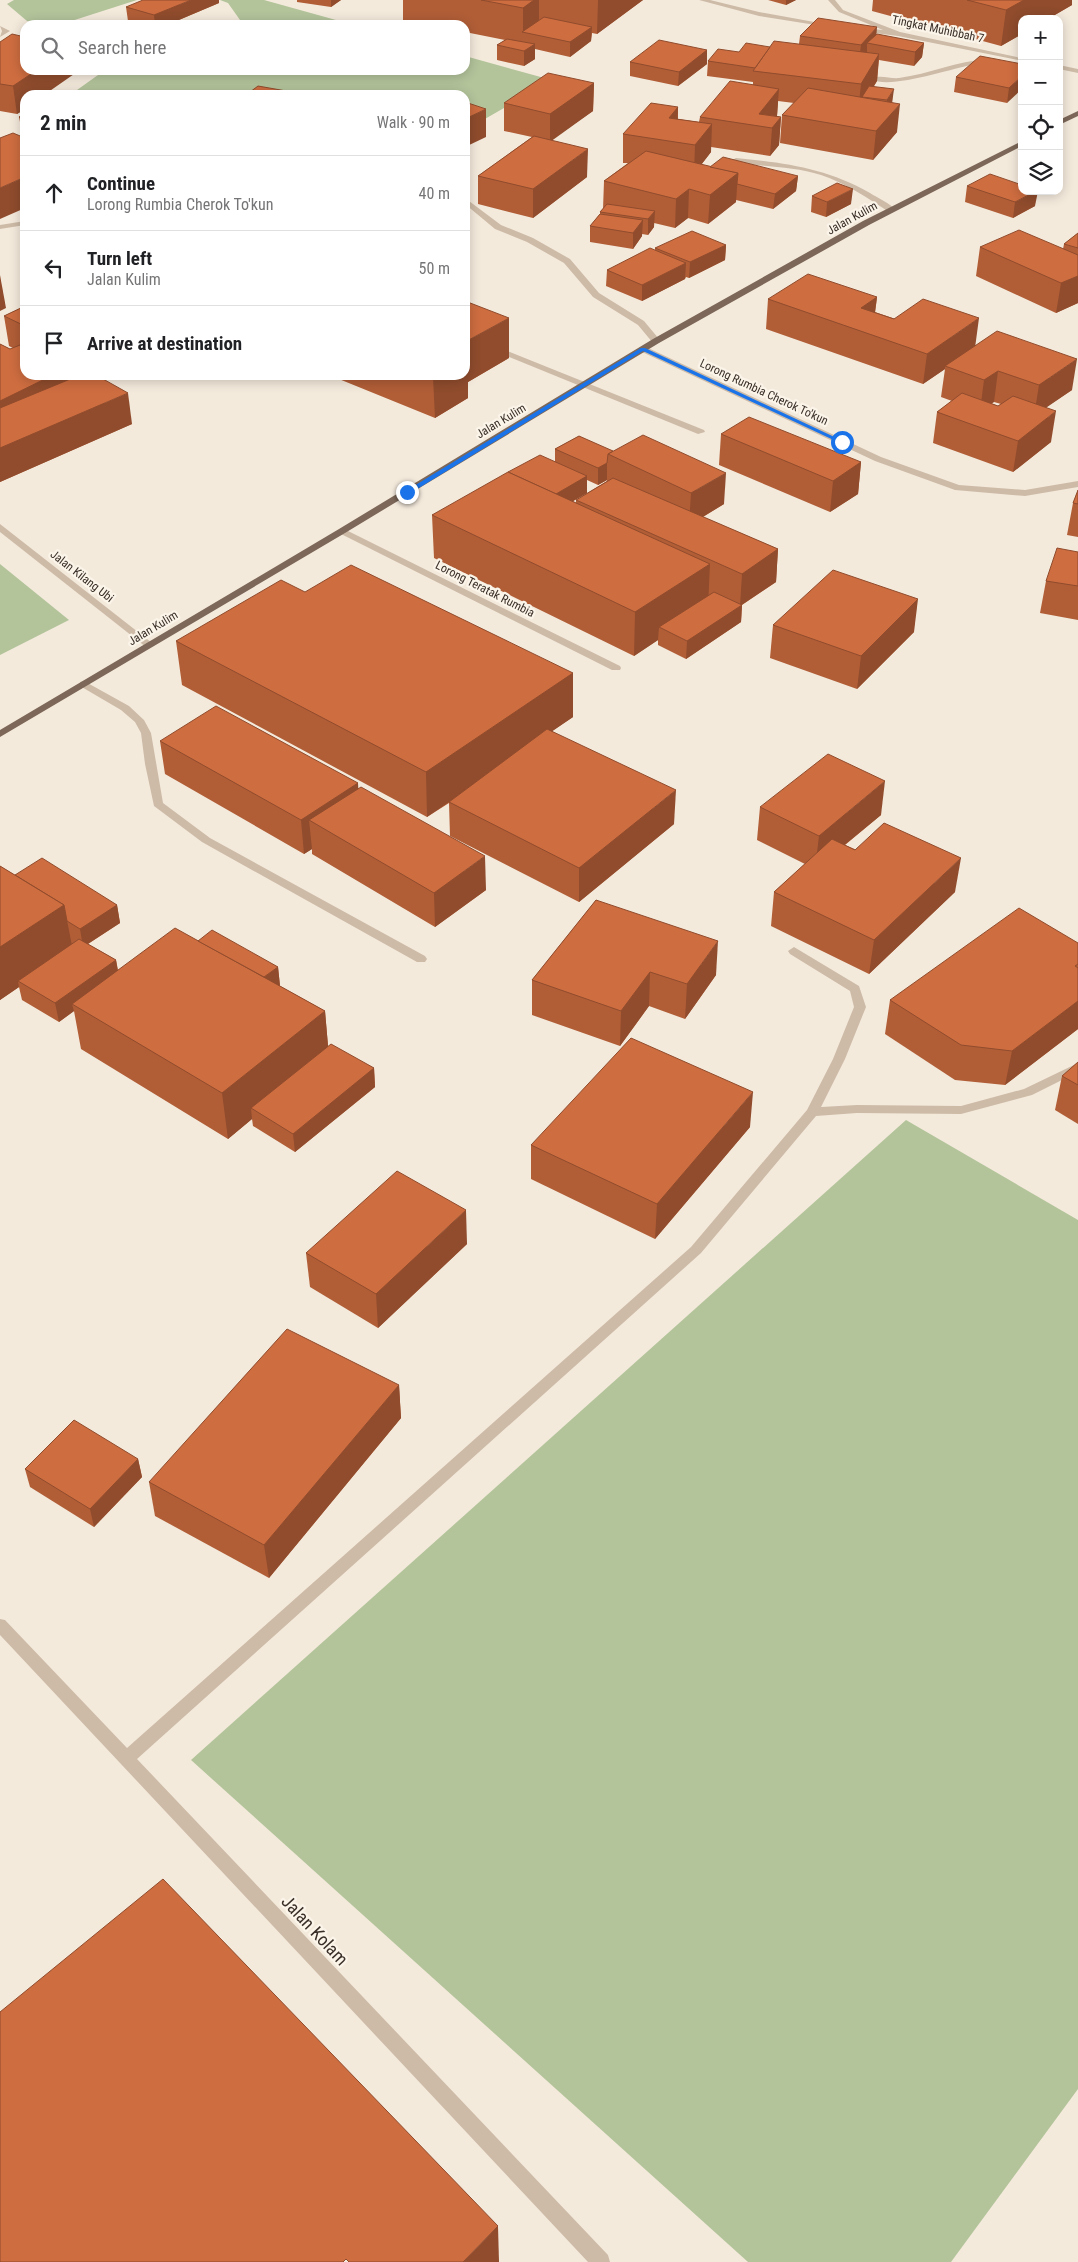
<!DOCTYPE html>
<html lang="en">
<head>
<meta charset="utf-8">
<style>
  :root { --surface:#fff; --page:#f6f6f6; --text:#202124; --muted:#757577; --line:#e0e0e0 }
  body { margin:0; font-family:"Roboto Condensed",sans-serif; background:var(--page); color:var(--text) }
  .controls { position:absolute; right:15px; top:15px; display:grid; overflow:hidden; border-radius:10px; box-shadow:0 2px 12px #0003 }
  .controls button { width:45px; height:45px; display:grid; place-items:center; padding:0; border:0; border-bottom:1px solid var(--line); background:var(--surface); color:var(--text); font:25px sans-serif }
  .stop { position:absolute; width:15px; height:15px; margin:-11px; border:4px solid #1a73e8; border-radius:50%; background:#fff }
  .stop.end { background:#1a73e8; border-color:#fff; box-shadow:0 1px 5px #0008 }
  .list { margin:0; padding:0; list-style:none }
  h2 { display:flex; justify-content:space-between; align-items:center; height:65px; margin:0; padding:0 20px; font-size:21px }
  h2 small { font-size:16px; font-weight:400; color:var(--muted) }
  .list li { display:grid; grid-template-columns:32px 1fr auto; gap:15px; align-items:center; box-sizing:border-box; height:75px; padding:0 20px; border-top:1px solid var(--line) }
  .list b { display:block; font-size:19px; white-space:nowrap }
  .list p { margin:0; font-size:16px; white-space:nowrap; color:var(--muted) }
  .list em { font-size:16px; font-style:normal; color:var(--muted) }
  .icon { flex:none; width:28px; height:28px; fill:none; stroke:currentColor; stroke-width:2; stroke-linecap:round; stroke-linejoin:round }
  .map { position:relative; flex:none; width:1078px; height:2262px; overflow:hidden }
  .search { position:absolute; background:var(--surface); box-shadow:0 2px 12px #0003; left:20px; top:20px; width:450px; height:55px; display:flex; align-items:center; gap:12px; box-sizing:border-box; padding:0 18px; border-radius:15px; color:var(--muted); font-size:19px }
  .panel { position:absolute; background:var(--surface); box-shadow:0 2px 12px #0003; left:20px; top:90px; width:450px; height:290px; border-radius:15px }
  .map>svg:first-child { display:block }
</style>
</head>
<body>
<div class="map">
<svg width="1078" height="2262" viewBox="0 0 1078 2262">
  <rect width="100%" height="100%" fill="#f4eadc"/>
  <g fill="#b3c49b">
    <path d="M14,0H137L59,25L27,21L7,4Z"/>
    <path d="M220,0H264L354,25H218L240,20L228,3Z"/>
    <path d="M465,56L577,87L511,104L478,123L465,120V95H70L105,70H465Z"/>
    <path d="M0,564L69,620L0,655Z"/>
    <path d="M906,1120L1078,1220V2089L951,2262H748L191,1760Z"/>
  </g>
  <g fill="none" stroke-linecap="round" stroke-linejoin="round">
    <g fill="#cdbba7" fill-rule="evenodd">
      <path d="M699,0H710L759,12L831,25L828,27L759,16Z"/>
      <path d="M828,0H835L843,10L900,32L1021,58L1018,60L898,36L859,31L858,30L861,28L883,30L839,12Z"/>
      <path d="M0,26L10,31L0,37L2,31Z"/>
      <path d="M988,59L990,60V62C984,64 977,63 971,65C950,69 888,90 872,79C879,74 890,79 899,78C929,74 957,61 988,59Z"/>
      <path d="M1059,65L1078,69V73L1059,69Z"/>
      <path d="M736,158C785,163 826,168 870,193C878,198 889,203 896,210L889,212C868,198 845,183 821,175C793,166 762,167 733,162L732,160Z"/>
      <path d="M465,198L501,225L533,238L570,259L599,293L644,321L659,339V343H653L638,325L593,297L564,263L527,242L495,229L465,204Z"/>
      <path d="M25,221V225L0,229V225Z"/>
      <path d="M465,334L704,430L705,432L698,434L465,339Z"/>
      <path d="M640,347H646L881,457L959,485L1025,490L1078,481V487L1025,496L955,490L875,461L640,351Z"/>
      <path d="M0,524L152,643V647H146L0,532Z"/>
      <path d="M342,528L620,666L621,668L620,670H612L339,533L337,531Z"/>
      <path d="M84,681L129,706L144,720L151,733L163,803L210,838L425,956L427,959L425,962H417L202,842L154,806L145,764L141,733L135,722L121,710L80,686V682Z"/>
      <path d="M794,947L859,986L866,1007L845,1059L821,1107L857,1105L961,1106L1024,1089L1078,1063V1072L1032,1095L961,1114L857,1113L816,1116L701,1253L137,1759L608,2255L610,2262H588L0,1635V1619L5,1620L127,1748L691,1247L807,1110L833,1059L854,1007L850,991L790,954L788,951Z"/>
    </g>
    <g fill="#7c6758" fill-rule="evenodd">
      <path d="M1078,111V116L1059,125V120Z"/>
      <path d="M1022,141V146L869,225L659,343L345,533L0,737V730L339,529L653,339L863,221Z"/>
    </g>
  </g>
  <g fill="#b15e37" fill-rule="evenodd">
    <path d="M297,0H341L331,7L297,2Z"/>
    <path d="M403,0H643L597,34L592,33L591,41L570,57L535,49V59L524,66L497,60V45L505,40L465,32V25H429L403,20Z"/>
    <path d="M768,0H796L786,5Z"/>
    <path d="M873,0H1072V5L1001,46L872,11Z"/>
    <path d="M219,3L167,25H140L128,21L126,7Z"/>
    <path d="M877,35L924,43L922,57L914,66L879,60L877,81L874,86L892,103L897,132L873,160L780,143L782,115L794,103L778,101L777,116L781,117L779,145L770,156L711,147V152L701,165L710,167L798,176L796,191L773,209L736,200V202L708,224L688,218L675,228L654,223V227L648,235L642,234V236L633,249L590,242V226L600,214V212L603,209L604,181L628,163H623V134L678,107V119L699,122L700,117L753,85V82L707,76L708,61L739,52L770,47L799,44L800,36Z"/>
    <path d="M0,42L77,72L25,95V109L17,114L0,111Z"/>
    <path d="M707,50V64L678,86L630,76V62Z"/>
    <path d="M1022,64L1007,103L954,92L956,77Z"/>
    <path d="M594,83L593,111L551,140L587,177L533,218L478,204V176L532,137L504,131V103Z"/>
    <path d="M25,114V133L22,132L19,117Z"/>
    <path d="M967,186L1035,206L1013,218L965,202Z"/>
    <path d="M812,196L851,204L826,217L811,212Z"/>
    <path d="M1078,233V303L1056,313L976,276L980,247L1063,249L1064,244Z"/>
    <path d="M726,245L725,260L689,278L686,277L685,279L642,301L606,286L607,270L655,250V248Z"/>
    <path d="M877,297L875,312L975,346L1072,390L1046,407L1051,442L1013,472L933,443L937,412L952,401L941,397L945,369L923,384L766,329L768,299ZM994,402L1001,404L998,406L991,403Z"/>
    <path d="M25,306V375L72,378L132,424L0,482V344L10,349L13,348L9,346L4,316Z"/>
    <path d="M509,358L468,382V398L435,418L329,375H465Z"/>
    <path d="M721,434L861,462L858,494L830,512L719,465Z"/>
    <path d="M579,436L724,504L703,517L778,549L776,582L742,605L741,622L686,659L658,645V640L634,656L434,558L432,515L555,462V449ZM587,480L598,485L607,480V481L576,500V503L573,501L587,493Z"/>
    <path d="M1078,490V537L1067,535L1073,503Z"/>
    <path d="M1078,552V620L1040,613L1046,581Z"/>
    <path d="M305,592L573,673V717L552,731L674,824L579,902L450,836L449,803L427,817L182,685L176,641Z"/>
    <path d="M773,625L914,632L857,689L770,658Z"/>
    <path d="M160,741L358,783V788L486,890L435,927L312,854V849L304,854L165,774Z"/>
    <path d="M760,807L881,815L845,845L955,892L869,974L771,926L774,892L805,864L757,840Z"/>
    <path d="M0,866L15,875L117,905L120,923L88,944L116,960L118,970L198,941L278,967L280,986L325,1011L328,1046L374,1068L375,1087L295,1152L253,1126L252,1119L228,1139L81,1049L74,1011L59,1022L22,1000L19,987L0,1000Z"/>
    <path d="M596,900L716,975L685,1019L649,1006L620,1046L532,1015V980Z"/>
    <path d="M1078,943V1029L1005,1085L955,1080L885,1034L890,1000Z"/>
    <path d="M1078,1062V1124L1055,1110L1062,1076Z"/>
    <path d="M750,1127L655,1239L531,1179V1145Z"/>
    <path d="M467,1244L378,1328L310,1287L306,1253Z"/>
    <path d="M399,1385L401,1418L269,1578L155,1516L149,1482Z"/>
    <path d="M138,1459L142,1477L94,1527L30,1487L25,1469Z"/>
  </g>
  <g fill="#904c2d">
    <path d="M191,0H219V3L167,25H155L154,15Z"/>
    <path d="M331,0H341L331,7Z"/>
    <path d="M534,0H539V32H523V8Z"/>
    <path d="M598,0H643L597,34Z"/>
    <path d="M786,0H796L786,5Z"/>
    <path d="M1024,0H1072V5L1048,19H1022V34L1001,46L1006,10Z"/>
    <path d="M592,27L591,41L570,57V42Z"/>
    <path d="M877,27L876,41L867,43V52L859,60L861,45Z"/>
    <path d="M924,43L922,57L914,66L915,52Z"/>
    <path d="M535,44V59L524,66V51Z"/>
    <path d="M707,50V64L678,86L679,72Z"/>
    <path d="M879,54L877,81L867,97H862L861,107L858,112L861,84Z"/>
    <path d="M37,70H77V72L44,95H25V109L17,114L13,86Z"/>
    <path d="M1022,76V89L1007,103L1009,88Z"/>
    <path d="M594,83L593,111L550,142V114Z"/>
    <path d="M779,89L777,116L759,114Z"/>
    <path d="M894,89L892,104L886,115L887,100Z"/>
    <path d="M900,104L897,132L873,160L876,131Z"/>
    <path d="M678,107L677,135L669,118Z"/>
    <path d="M486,109V137L465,147V119Z"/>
    <path d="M781,117L779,145L770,156L772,128Z"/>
    <path d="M712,124L711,152L694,174L695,145Z"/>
    <path d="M588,149L587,177L533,218V189Z"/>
    <path d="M738,173L736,202L708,224L710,195Z"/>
    <path d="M798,176L796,191L773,209L775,194Z"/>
    <path d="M25,177V208L0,219V188Z"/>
    <path d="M689,189L688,218L675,228L676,199Z"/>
    <path d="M853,189L851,204L826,217L827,202Z"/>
    <path d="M1036,191H1038L1035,206L1013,218L1015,202Z"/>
    <path d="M655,211L654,227L648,235V219Z"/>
    <path d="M643,220L642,236L633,249V233Z"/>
    <path d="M726,245L725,260L689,278L690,262Z"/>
    <path d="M686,263L685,279L642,301V285Z"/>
    <path d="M0,275L6,308L0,311Z"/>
    <path d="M1078,276V303L1056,313L1061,283Z"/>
    <path d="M468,281L469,298L465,300V283Z"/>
    <path d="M877,297L873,328L861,308Z"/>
    <path d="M509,318V358L468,382V398L435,418L433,377L436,375H465V342Z"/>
    <path d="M979,318L975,348L945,366V369L923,384L927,354Z"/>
    <path d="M1077,359L1072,390L1034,416L1039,385Z"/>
    <path d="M998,371L994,402L980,411L984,380Z"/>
    <path d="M53,375H71L75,398L0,435V401Z"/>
    <path d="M128,393L132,424L0,482V448Z"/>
    <path d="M1056,411L1051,442L1013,472L1018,441Z"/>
    <path d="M861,462L858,494L830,512L833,481Z"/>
    <path d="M607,463V480L598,485V468Z"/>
    <path d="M726,473L724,504L689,525L691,493Z"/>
    <path d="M587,476V493L544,518V501Z"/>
    <path d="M778,549L776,582L740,606L742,574Z"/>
    <path d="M710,564L708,607L659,627L658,640L634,656L635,612Z"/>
    <path d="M918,599L914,632L857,689L861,656Z"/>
    <path d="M742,605L741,622L686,659L687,641Z"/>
    <path d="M573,673V717L427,817L426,772Z"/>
    <path d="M885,781L881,815L815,869L819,836Z"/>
    <path d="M358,783L360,817L309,820L312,849L304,854L301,820Z"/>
    <path d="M676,790L674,824L579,902V868Z"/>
    <path d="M485,856L486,890L435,927L434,893Z"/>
    <path d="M961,858L955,892L869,974L874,940Z"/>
    <path d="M64,905L73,951L18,981L19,987L0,1000V947Z"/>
    <path d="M117,905L120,923L83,947L80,929Z"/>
    <path d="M718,941L716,975L685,1019L687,984Z"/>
    <path d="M116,960L119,979L72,1004L74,1011L59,1022L55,1003Z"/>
    <path d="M278,967L280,986L249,989Z"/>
    <path d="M650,972L649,1006L620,1046L621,1011Z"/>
    <path d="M1078,1001V1029L1005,1085L1012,1051Z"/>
    <path d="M325,1011L329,1057L251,1108L252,1119L228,1139L222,1093Z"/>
    <path d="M374,1068L375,1087L295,1152L293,1134Z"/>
    <path d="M753,1092L750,1127L655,1239L657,1204Z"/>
    <path d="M466,1210L467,1244L378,1328L376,1294Z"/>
    <path d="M399,1385L401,1418L269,1578L264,1545Z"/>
    <path d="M138,1459L142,1477L94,1527L90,1509Z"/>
    <path d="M498,2226L499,2262H463Z"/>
  </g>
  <g fill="#ce6d40" stroke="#904c2d">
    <path d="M143,0H191L154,15L126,7Z"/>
    <path d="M481,0H534L523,8Z"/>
    <path d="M967,0H1024L1006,10Z"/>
    <path d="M544,17L592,27L570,42L522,32Z"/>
    <path d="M818,18L877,27L861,45L800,36Z"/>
    <path d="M12,34L25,37V70H37L13,86L0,84V42Z"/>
    <path d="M877,34L924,43L915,52L867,43Z"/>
    <path d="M507,39L535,44L524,51L497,45Z"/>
    <path d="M659,40L707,50L679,72L630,62Z"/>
    <path d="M774,41L879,54L861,84L753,71Z"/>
    <path d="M746,43L770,47L755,68L708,61L718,49L739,52Z"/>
    <path d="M980,56L1022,64V76L1009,88L956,77Z"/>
    <path d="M548,73L594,83L550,114L504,103Z"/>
    <path d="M730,81L779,89L759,114L781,117L772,128L700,117Z"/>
    <path d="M258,86L309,95H246Z"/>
    <path d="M869,86L894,89L887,100L862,97Z"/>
    <path d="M808,88L900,104L876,131L782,115Z"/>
    <path d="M432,92L442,95H424Z"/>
    <path d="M465,102L486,109L465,119Z"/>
    <path d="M651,103L678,107L669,118L712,124L695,145L623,134Z"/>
    <path d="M25,114V119L19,117Z"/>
    <path d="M13,133L25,138V177L0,188V138Z"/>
    <path d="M534,136L588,149L533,189L478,176Z"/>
    <path d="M646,151L738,173L710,195L689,189L676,199L604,181Z"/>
    <path d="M723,157L798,176L775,194L737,184L738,173L710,167Z"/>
    <path d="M990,174L1022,185V191H1036L1015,202L967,186Z"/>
    <path d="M837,183L853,189L827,202L812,196Z"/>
    <path d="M607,204L655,211L648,219L600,212Z"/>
    <path d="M600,214L643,220L633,233L590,226Z"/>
    <path d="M1019,230L1078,255V276L1061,283L980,247Z"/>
    <path d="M692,231L726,245L690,262L655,248Z"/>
    <path d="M1078,233V248L1064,244Z"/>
    <path d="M650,248L686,263L642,285L607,270Z"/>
    <path d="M808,274L877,297L861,308L894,319L923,299L979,318L927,354L768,299Z"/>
    <path d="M465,301L509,318L465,342Z"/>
    <path d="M25,306V326L4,316Z"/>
    <path d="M997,331L1077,359L1039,385L998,371L984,380L945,366Z"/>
    <path d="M0,344L10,349L20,345L25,347V375H53L0,401Z"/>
    <path d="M80,375H96L128,393L0,448V408Z"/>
    <path d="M962,393L998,406L1013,396L1056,411L1018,441L937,412Z"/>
    <path d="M749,417L861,462L833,481L721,434Z"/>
    <path d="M643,435L726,473L691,493L608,454Z"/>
    <path d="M579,436L613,451L608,454L607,463L598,468L555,449Z"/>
    <path d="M540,455L587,476L556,494L508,472Z"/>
    <path d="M508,472L710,564L635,612L432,515Z"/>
    <path d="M613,478L778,549L742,574L576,500Z"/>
    <path d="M1078,490V504L1073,503Z"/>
    <path d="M1057,548L1078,552V586L1046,581Z"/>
    <path d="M351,565L573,673L426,772L176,641L281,580L305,592Z"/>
    <path d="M833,570L918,599L861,656L773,625Z"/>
    <path d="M714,592L742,605L687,641L659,627Z"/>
    <path d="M216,706L358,783L301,820L160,741Z"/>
    <path d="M547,729L676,790L579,868L449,802Z"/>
    <path d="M828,754L885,781L819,836L760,807Z"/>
    <path d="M361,787L485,856L434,893L309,820Z"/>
    <path d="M884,823L961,858L874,940L774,892L832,839L855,850Z"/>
    <path d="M42,858L117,905L80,929L67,921L64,905L15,875Z"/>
    <path d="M0,866L64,905L0,947Z"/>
    <path d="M596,900L718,941L687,984L650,972L621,1011L532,980Z"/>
    <path d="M1019,908L1078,943V964L1075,966L1078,968V1001L1012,1051L961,1045L890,1000Z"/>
    <path d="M175,928L325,1011L222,1093L72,1004Z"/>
    <path d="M212,930L278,967L264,977L198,941Z"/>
    <path d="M79,939L116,960L55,1003L18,981Z"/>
    <path d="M631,1038L753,1092L657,1204L531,1145Z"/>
    <path d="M331,1044L374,1068L293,1134L251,1108Z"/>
    <path d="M1078,1062V1085L1062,1076Z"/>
    <path d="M397,1171L466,1210L376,1294L306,1253Z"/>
    <path d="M287,1329L399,1385L264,1545L149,1482Z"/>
    <path d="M74,1420L138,1459L90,1509L25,1469Z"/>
    <path d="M163,1879L498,2226L463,2262H349L346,2259L343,2262H0V2012Z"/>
  </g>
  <path fill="#1a73e8" d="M641,348H645L845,442L840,443L643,351L409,494L404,492Z"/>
  <g text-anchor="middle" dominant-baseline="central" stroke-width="4.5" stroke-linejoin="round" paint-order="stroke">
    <g font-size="12" fill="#392f28" stroke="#fbf4e9">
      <text transform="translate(938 29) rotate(12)">Tingkat Muhibbah 7</text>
      <text transform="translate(852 218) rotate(-29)">Jalan Kulim</text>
      <text transform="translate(764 392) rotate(25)">Lorong Rumbia Cherok To'kun</text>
      <text transform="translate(501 421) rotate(-31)">Jalan Kulim</text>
      <text transform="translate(82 576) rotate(38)">Jalan Kilang Ubi</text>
      <text transform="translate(485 589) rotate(27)">Lorong Teratak Rumbia</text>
      <text transform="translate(153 628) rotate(-31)">Jalan Kulim</text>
    </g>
    <g font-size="18" fill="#392f28" stroke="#fbf4e9">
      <text transform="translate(315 1930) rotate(47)">Jalan Kolam</text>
    </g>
  </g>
</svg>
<div class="controls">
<button>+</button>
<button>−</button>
<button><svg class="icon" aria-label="locate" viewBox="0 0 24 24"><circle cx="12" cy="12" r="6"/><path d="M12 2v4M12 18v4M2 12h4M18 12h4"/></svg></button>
<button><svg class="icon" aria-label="layers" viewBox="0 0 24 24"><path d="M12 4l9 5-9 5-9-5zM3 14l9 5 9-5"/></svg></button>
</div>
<div class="stop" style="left:842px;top:442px"></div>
<div class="stop end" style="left:407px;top:492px"></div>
<div class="search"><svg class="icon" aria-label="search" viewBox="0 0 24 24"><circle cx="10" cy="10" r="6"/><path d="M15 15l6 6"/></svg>Search here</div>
<section class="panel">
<h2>2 min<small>Walk · 90 m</small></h2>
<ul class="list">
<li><svg class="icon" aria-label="ahead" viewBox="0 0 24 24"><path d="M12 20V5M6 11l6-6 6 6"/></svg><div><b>Continue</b><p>Lorong Rumbia Cherok To'kun</p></div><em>40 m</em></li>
<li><svg class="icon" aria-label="left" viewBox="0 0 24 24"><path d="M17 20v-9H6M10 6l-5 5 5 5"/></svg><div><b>Turn left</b><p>Jalan Kulim</p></div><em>50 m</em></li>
<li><svg class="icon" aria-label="arrive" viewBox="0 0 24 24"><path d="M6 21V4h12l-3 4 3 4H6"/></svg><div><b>Arrive at destination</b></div></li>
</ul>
</section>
</div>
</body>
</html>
